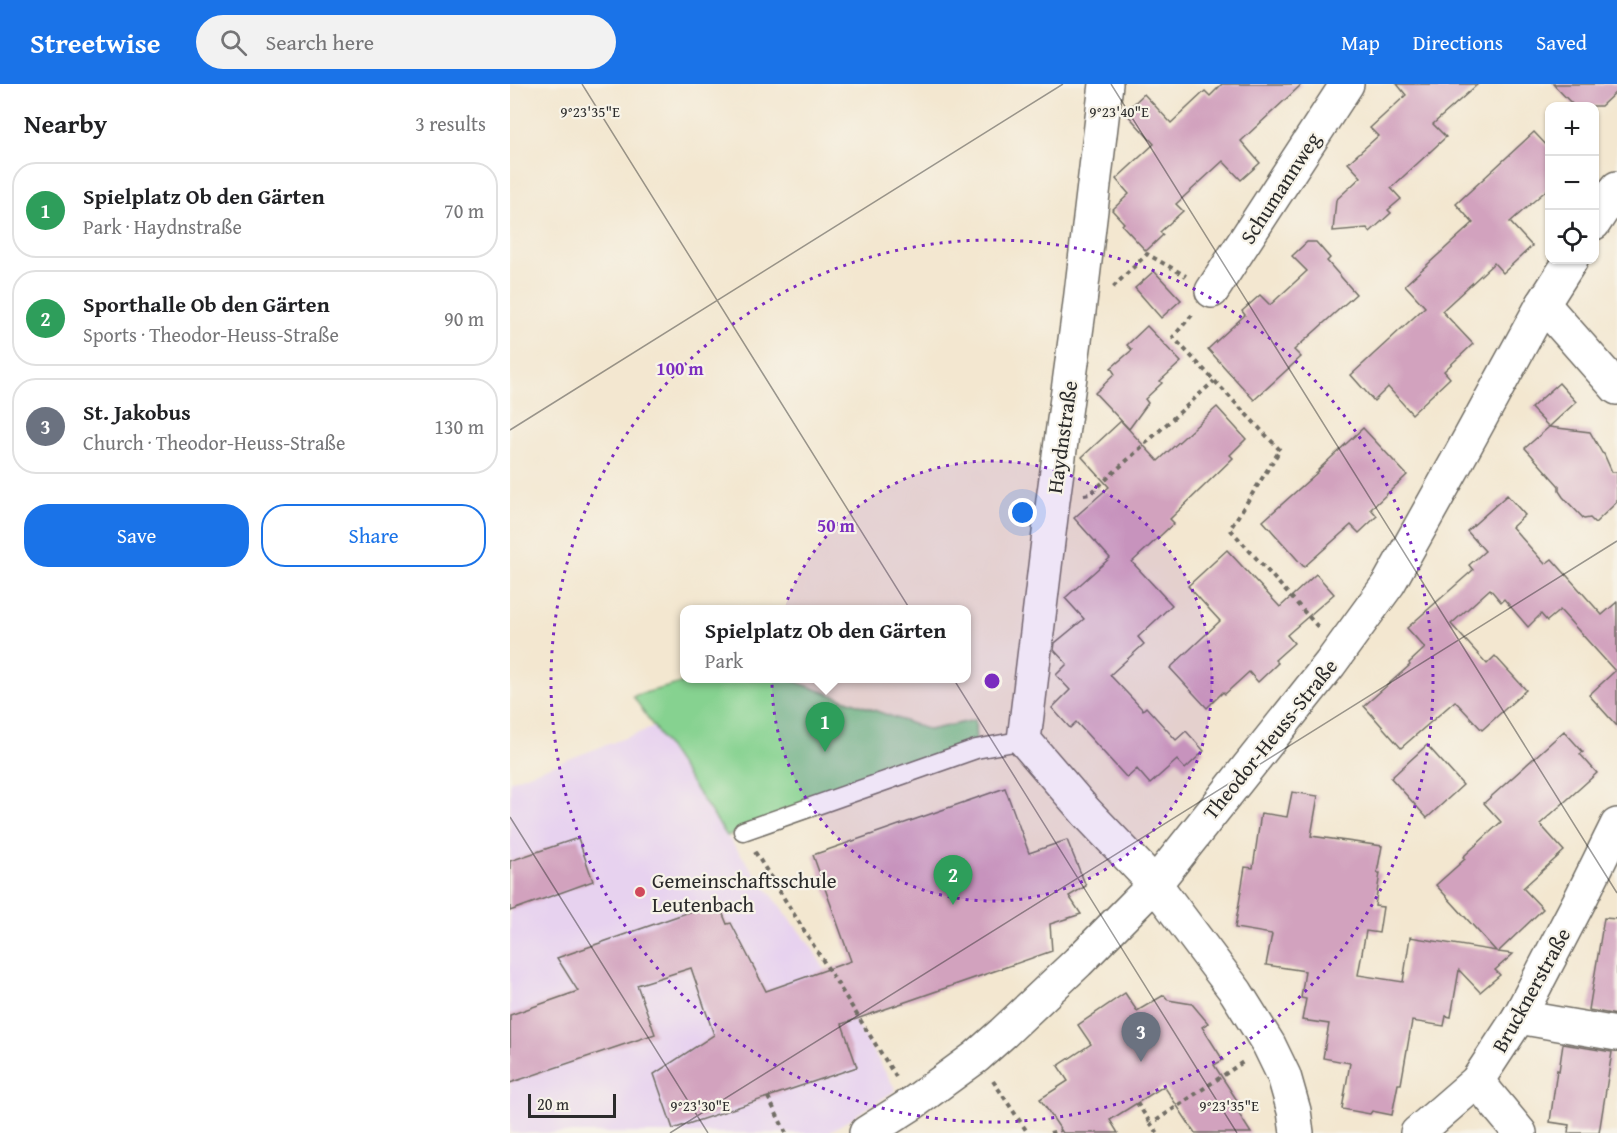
<!DOCTYPE html>
<html lang="en">
<head>
<meta charset="utf-8">
<style>
  :root { --surface:#fff; --page:#f2f2f2; --text:#202124; --muted:#757577; --line:#e0e0e0; --accent:#1a73e8 }
  body { margin:0; font-family:"Gentium Book Plus",serif; background:var(--page); color:var(--text) }
  .controls { position:absolute; right:18px; top:18px; display:grid; overflow:hidden; border-radius:12px; box-shadow:0 2px 4px #0004 }
  .controls button { width:54px; height:54px; display:grid; place-items:center; padding:0; border:0; border-bottom:2px solid var(--line); background:var(--surface); color:var(--text); font:30px sans-serif }
  .scale { position:absolute; left:18px; bottom:15px; width:88px; box-sizing:border-box; padding-left:6px; border:3px solid #2b2b2b; border-top:0; font-size:16px; line-height:21px; white-space:nowrap; color:#2b2b2b; -webkit-text-stroke:4px #f7f3e8; paint-order:stroke }
  .you { position:absolute; left:513px; top:429px; width:21px; height:21px; margin:-15px; border:4px solid #fff; border-radius:50%; background:#1a73e8; box-shadow:0 0 0 9px #1a73e833 }
  .badge { display:grid; place-items:center; width:39px; height:39px; border-radius:50%; background:var(--accent); color:#fff; font-size:20px; font-weight:700 }
  .pin { position:absolute; translate:-50% -50px; filter:drop-shadow(0 2px 3px #0008) }
  .pin::after { content:''; position:absolute; top:32px; width:21px; height:18px; background:inherit; clip-path:polygon(0 0,100% 0,50% 100%) }
  .popup { position:absolute; left:170px; top:521px; width:291px; height:78px; box-sizing:border-box; display:grid; place-content:center; border-radius:12px; background:var(--surface); filter:drop-shadow(0 2px 4px #0005); font-size:20px; white-space:nowrap; color:var(--muted) }
  .popup b { font-size:22px; color:var(--text) }
  .popup::after { content:''; position:absolute; left:50%; top:100%; margin-left:-12px; border:12px solid transparent; border-top-color:var(--surface) }
  .list { margin:0; padding:0; list-style:none }
  h2 { display:flex; justify-content:space-between; align-items:center; height:78px; margin:0; padding:0 24px; font-size:26px }
  h2 small { font-size:20px; font-weight:400; color:var(--muted) }
  .list li { display:grid; grid-template-columns:39px 1fr auto; gap:18px; align-items:center; box-sizing:border-box; height:96px; margin:0 12px 12px; padding:0 12px; border:2px solid var(--line); border-radius:24px }
  .list b { display:block; font-size:22px; white-space:nowrap }
  .list p { margin:0; font-size:20px; white-space:nowrap; color:var(--muted) }
  .list em { font-size:20px; font-style:normal; color:var(--muted) }
  .actions { display:flex; gap:12px; padding:18px 24px }
  .actions a { flex:1; padding:14px 0; border:2px solid var(--accent); border-radius:24px; text-align:center; font-size:21px; color:var(--accent) }
  .actions .main { background:var(--accent); color:#fff }
  .icon { flex:none; width:33px; height:33px; fill:none; stroke:currentColor; stroke-width:2; stroke-linecap:round; stroke-linejoin:round }
  .map { position:relative; flex:none; width:1107px; height:1049px; overflow:hidden }
  header { display:flex; align-items:center; gap:36px; box-sizing:border-box; height:84px; padding:0 30px; background:var(--accent); color:#fff }
  header strong { font-size:28px }
  nav { display:flex; gap:33px; margin-inline-start:auto; font-size:21px }
  .search { width:420px; height:54px; background:var(--page); display:flex; align-items:center; gap:15px; box-sizing:border-box; padding:0 21px; border-radius:33px; color:var(--muted); font-size:22px }
  main { display:flex }
  aside { flex:1; background:var(--surface) }
  .map>svg:first-child { display:block }
</style>
</head>
<body>
<header>
<strong>Streetwise</strong>
<div class="search"><svg class="icon" aria-label="search" viewBox="0 0 24 24"><circle cx="10" cy="10" r="6"/><path d="M15 15l6 6"/></svg>Search here</div>
<nav><a>Map</a><a>Directions</a><a>Saved</a></nav>
</header>
<main>
<aside>
<h2>Nearby<small>3 results</small></h2>
<ul class="list">
<li><span class="badge" style="background:#2e9e5b">1</span><div><b>Spielplatz Ob den Gärten</b><p>Park · Haydnstraße</p></div><em>70 m</em></li>
<li><span class="badge" style="background:#2e9e5b">2</span><div><b>Sporthalle Ob den Gärten</b><p>Sports · Theodor-Heuss-Straße</p></div><em>90 m</em></li>
<li><span class="badge" style="background:#6b7280">3</span><div><b>St. Jakobus</b><p>Church · Theodor-Heuss-Straße</p></div><em>130 m</em></li>
</ul>
<div class="actions"><a class="main">Save</a><a>Share</a></div>
</aside>
<div class="map">
<svg width="1107" height="1049" viewBox="0 0 1107 1049">
  <rect width="100%" height="100%" fill="#f7f3e8"/>
  <filter id="ink" filterUnits="userSpaceOnUse"><feTurbulence type="fractalNoise" baseFrequency=".0167" numOctaves="2"/><feDisplacementMap in="SourceGraphic" scale="12" xChannelSelector="R" yChannelSelector="G"/><feConvolveMatrix kernelMatrix="1 2 1 2 8 2 1 2 1" color-interpolation-filters="sRGB"/></filter>
  <filter id="wash" filterUnits="userSpaceOnUse"><feTurbulence type="fractalNoise" baseFrequency=".008" numOctaves="4" result="noise"/><feDisplacementMap in="SourceGraphic" scale="24" xChannelSelector="R" yChannelSelector="G"/><feGaussianBlur stdDeviation="1.35" result="paint"/><feColorMatrix in="noise" values="0 0 0 0 0 0 0 0 0 0 0 0 0 0 0 0 0 1.4 0 .05"/><feComposite in="paint" operator="in"/></filter>
  <g filter="url(#wash)">
    <rect width="100%" height="100%" fill="#f3e7d0"/>
    <path fill="#e7d2ef" d="M144,643L217,752L302,864L386,1006L318,1049H0V697Z"/>
    <path fill="#86d290" stroke="#587e5e" stroke-width="1.5" d="M187,595H278L419,646L465,636L466,664L217,752L123,612Z"/>
    <g id="blocks">
      <g fill="#d2a2be">
        <path d="M712,0H792L731,57L750,79L731,96L713,77L666,120L673,127L650,148L653,151L636,167L612,141L614,139L602,126L619,110L606,95L644,60L615,28L634,10L661,39L695,7L700,12Z"/>
        <path d="M887,0H968L923,40L936,53L881,104L891,115L878,126L881,129L860,148L857,144L823,147L826,116L851,93L838,79L868,52L860,44L896,11Z"/>
        <path d="M1043,0H1107V7L1091,22H1064Z"/>
        <path d="M1024,48L1040,65V103L1000,138L1022,162L993,189L984,179L932,227L963,260L934,287L940,294L902,330L878,303L864,317L841,291L915,223L895,201L963,139L946,120Z"/>
        <path d="M797,158H806L820,174L817,177L846,210L784,266L791,273L744,316L698,265L735,231L732,227L750,211L760,221L797,187L782,172Z"/>
        <path d="M644,187L671,216L651,234L625,204Z"/>
        <path d="M637,242L671,278L650,297L652,299L635,315L638,319L619,345L585,309L605,290L601,284L622,266L617,261Z"/>
        <path d="M1049,299L1066,318L1039,343L1080,348L1092,369L1094,370L1102,388H1107V418L1085,439L1080,434L1074,435L1053,413L1049,407V402L1015,364L1039,343L1021,324Z"/>
        <path d="M707,323L736,355L720,371L723,374L660,435L664,439L622,478L662,521L628,553L634,560L600,591L633,626L636,623L666,656L676,647L694,667L675,685L667,676L640,700L627,685L617,694L566,638L560,644L542,624L560,606L546,591L557,580L544,566L545,559L574,535L555,514L600,474L564,434L599,403L572,373L611,337L648,377Z"/>
        <path d="M853,344L897,391L861,425L867,432L849,449L841,441L794,483L753,437L809,387L808,386Z"/>
        <path d="M997,411L1015,431L1002,443L1035,480L1042,475L1092,531L1107,518V642L1079,611L1105,587L1050,526L1037,537L1031,530L1018,543L994,515L991,518L980,505L941,540L977,580L985,572L1016,606L972,646L945,617L891,664L854,622L900,581L899,579L915,564L897,544L963,486L959,481L975,467L957,447Z"/>
        <path d="M717,466L770,523L806,490L824,510L777,551L784,559L765,576L768,579L748,598L739,588L715,610L713,608L697,624L660,584L710,537L678,502Z"/>
        <path d="M1054,647L1073,668L1070,670L1087,689L1030,740L1054,767L1013,804L1033,825L988,868L1003,870L985,886L990,891L970,908L949,886L941,933L936,932L934,942L902,937L891,1000H888L882,1031L862,1027L860,1030L832,1025L840,979L813,974L819,940L792,936L796,915L791,914L795,887L756,881L762,850L725,844L735,783L743,784L751,729L777,733L782,708L808,712L801,752L872,762L867,789H870L865,822L873,823L869,849L856,847L848,891L893,898L900,853L986,867L926,801L955,775L953,773L991,738L974,719Z"/>
        <path d="M917,661L953,701L917,734L881,694Z"/>
        <path d="M495,704L519,769L557,756L576,802L559,812L571,830L540,840L542,867L332,940L347,983L163,1045L144,990L204,951L181,884L127,901L145,950L0,999V931L68,907L47,874L208,818L217,840L221,839L256,907L341,877L303,771Z"/>
        <path d="M68,754L83,797L0,827V777Z"/>
        <path d="M1094,834L1107,835V931L1079,926Z"/>
        <path d="M615,909L627,927L654,911L658,916L682,920L698,939L692,943L713,976L704,981L732,1024L727,1027L741,1049H685L654,1002L600,1036L608,1049H553L530,1015L558,997L548,982L581,960L568,941Z"/>
        <path d="M1053,960L1102,968L1089,1049H1058L1059,1041L1040,1038L1047,986L1049,987Z"/>
      </g>
    </g>
  </g>
  <g filter="url(#ink)">
    <use href="#blocks" fill-opacity="0" stroke="#716d65" stroke-width="1.5"/>
    <g fill="none" stroke-linecap="round" stroke-linejoin="round">
      <defs>
        <path id="lane" d="M233,747L466,665L514,656"/>
        <g id="street">
          <path d="M596,0L569,227L543,416L514,656L576,728L645,800L726,908L759,961L774,992L784,1027L787,1049"/>
          <path d="M1084,139L1107,104"/>
          <path d="M702,207L837,0"/>
          <path d="M1033,220L1107,304"/>
          <path d="M1009,933L1107,950"/>
          <path d="M967,997L1010,1049"/>
          <path d="M356,1049L403,1019L466,973L493,949L568,878L645,800L820,580L879,499L946,379L1033,220L1061,176"/>
          <path d="M907,1049L967,997L1009,933L1072,812L1107,741"/>
        </g>
      </defs>
      <use href="#lane" stroke="#716d65" stroke-width="21"/>
      <use href="#street" stroke="#716d65" stroke-width="36"/>
      <g stroke="#716d65" stroke-width="4" stroke-dasharray="4.5 4.5" stroke-linecap="butt">
        <path d="M603,203L637,170L676,192"/>
        <path d="M682,231L663,253L770,366L720,445L808,543"/>
        <path d="M574,411L580,410L704,297"/>
        <path d="M245,768L386,993"/>
        <path d="M483,997L518,1049"/>
        <path d="M258,1013L276,1049"/>
        <path d="M627,1019L641,1040"/>
        <path d="M540,1049L551,1046"/>
        <path d="M648,1049L641,1040L733,978"/>
      </g>
      <use href="#lane" stroke="#fff" stroke-width="18"/>
      <use href="#street" stroke="#fff" stroke-width="33"/>
    </g>
  </g>
  <path fill="none" stroke="#2b2b2b" stroke-width="1.5" stroke-opacity="0.45" d="M72,0L727,1049M601,0L1107,809M0,346L553,0M0,733L198,1049M160,1049L1107,457"/>
  <circle cx="482" cy="597" r="220" fill="#7b2cbf" fill-opacity=".12"/>
  <g fill="none" stroke="#7b2cbf" stroke-width="3" stroke-dasharray="3 6">
    <circle cx="482" cy="597" r="220"/>
    <circle cx="482" cy="597" r="441"/>
  </g>
  <circle fill="#d1495b" stroke="#f7f3e8" stroke-width="2" cx="130" cy="808" r="6"/>
  <g text-anchor="middle" dominant-baseline="central" stroke-width="4.5" stroke-linejoin="round" paint-order="stroke">
    <g font-size="21" fill="#2b2b2b" stroke="#f7f3e8">
      <text transform="translate(770 104) rotate(-57)">Schumannweg</text>
      <text transform="translate(552 353) rotate(-82)">Haydnstraße</text>
      <text transform="translate(760 655) rotate(-51)">Theodor-Heuss-Straße</text>
      <text transform="translate(1021 906) rotate(-61)">Brucknerstraße</text>
    </g>
    <g font-size="21" fill="#2b2b2b" stroke="#f7f3e8" text-anchor="start">
      <text x="142" y="796">Gemeinschaftsschule<tspan x="142" dy="24">Leutenbach</tspan></text>
    </g>
  </g>
  <g font-size="15" text-anchor="middle" fill="#2b2b2b" stroke="#f7f3e8" stroke-width="4.5" stroke-linejoin="round" paint-order="stroke">
    <text x="609" y="33">9°23'40"E</text>
    <text x="80" y="33">9°23'35"E</text>
    <text x="190" y="1027">9°23'30"E</text>
    <text x="719" y="1027">9°23'35"E</text>
  </g>
  <circle cx="482" cy="597" r="9" fill="#7b2cbf" stroke="#f7f3e8" stroke-width="3"/>
  <g font-size="18" text-anchor="middle" font-weight="bold" fill="#7b2cbf" stroke="#f7f3e8" stroke-width="4.5" stroke-linejoin="round" paint-order="stroke">
    <text x="170" y="291">100 m</text>
    <text x="326" y="448">50 m</text>
  </g>
</svg>
<div class="controls">
<button>+</button>
<button>−</button>
<button><svg class="icon" aria-label="locate" viewBox="0 0 24 24"><circle cx="12" cy="12" r="6"/><path d="M12 2v4M12 18v4M2 12h4M18 12h4"/></svg></button>
</div>
<div class="scale">20 m</div>
<div class="you"></div>
<div class="pin badge" style="left:315px;top:668px;background:#2e9e5b">1</div>
<div class="popup"><b>Spielplatz Ob den Gärten</b>Park</div>
<div class="pin badge" style="left:443px;top:821px;background:#2e9e5b">2</div>
<div class="pin badge" style="left:631px;top:978px;background:#6b7280">3</div>
</div>
</main>
</body>
</html>
